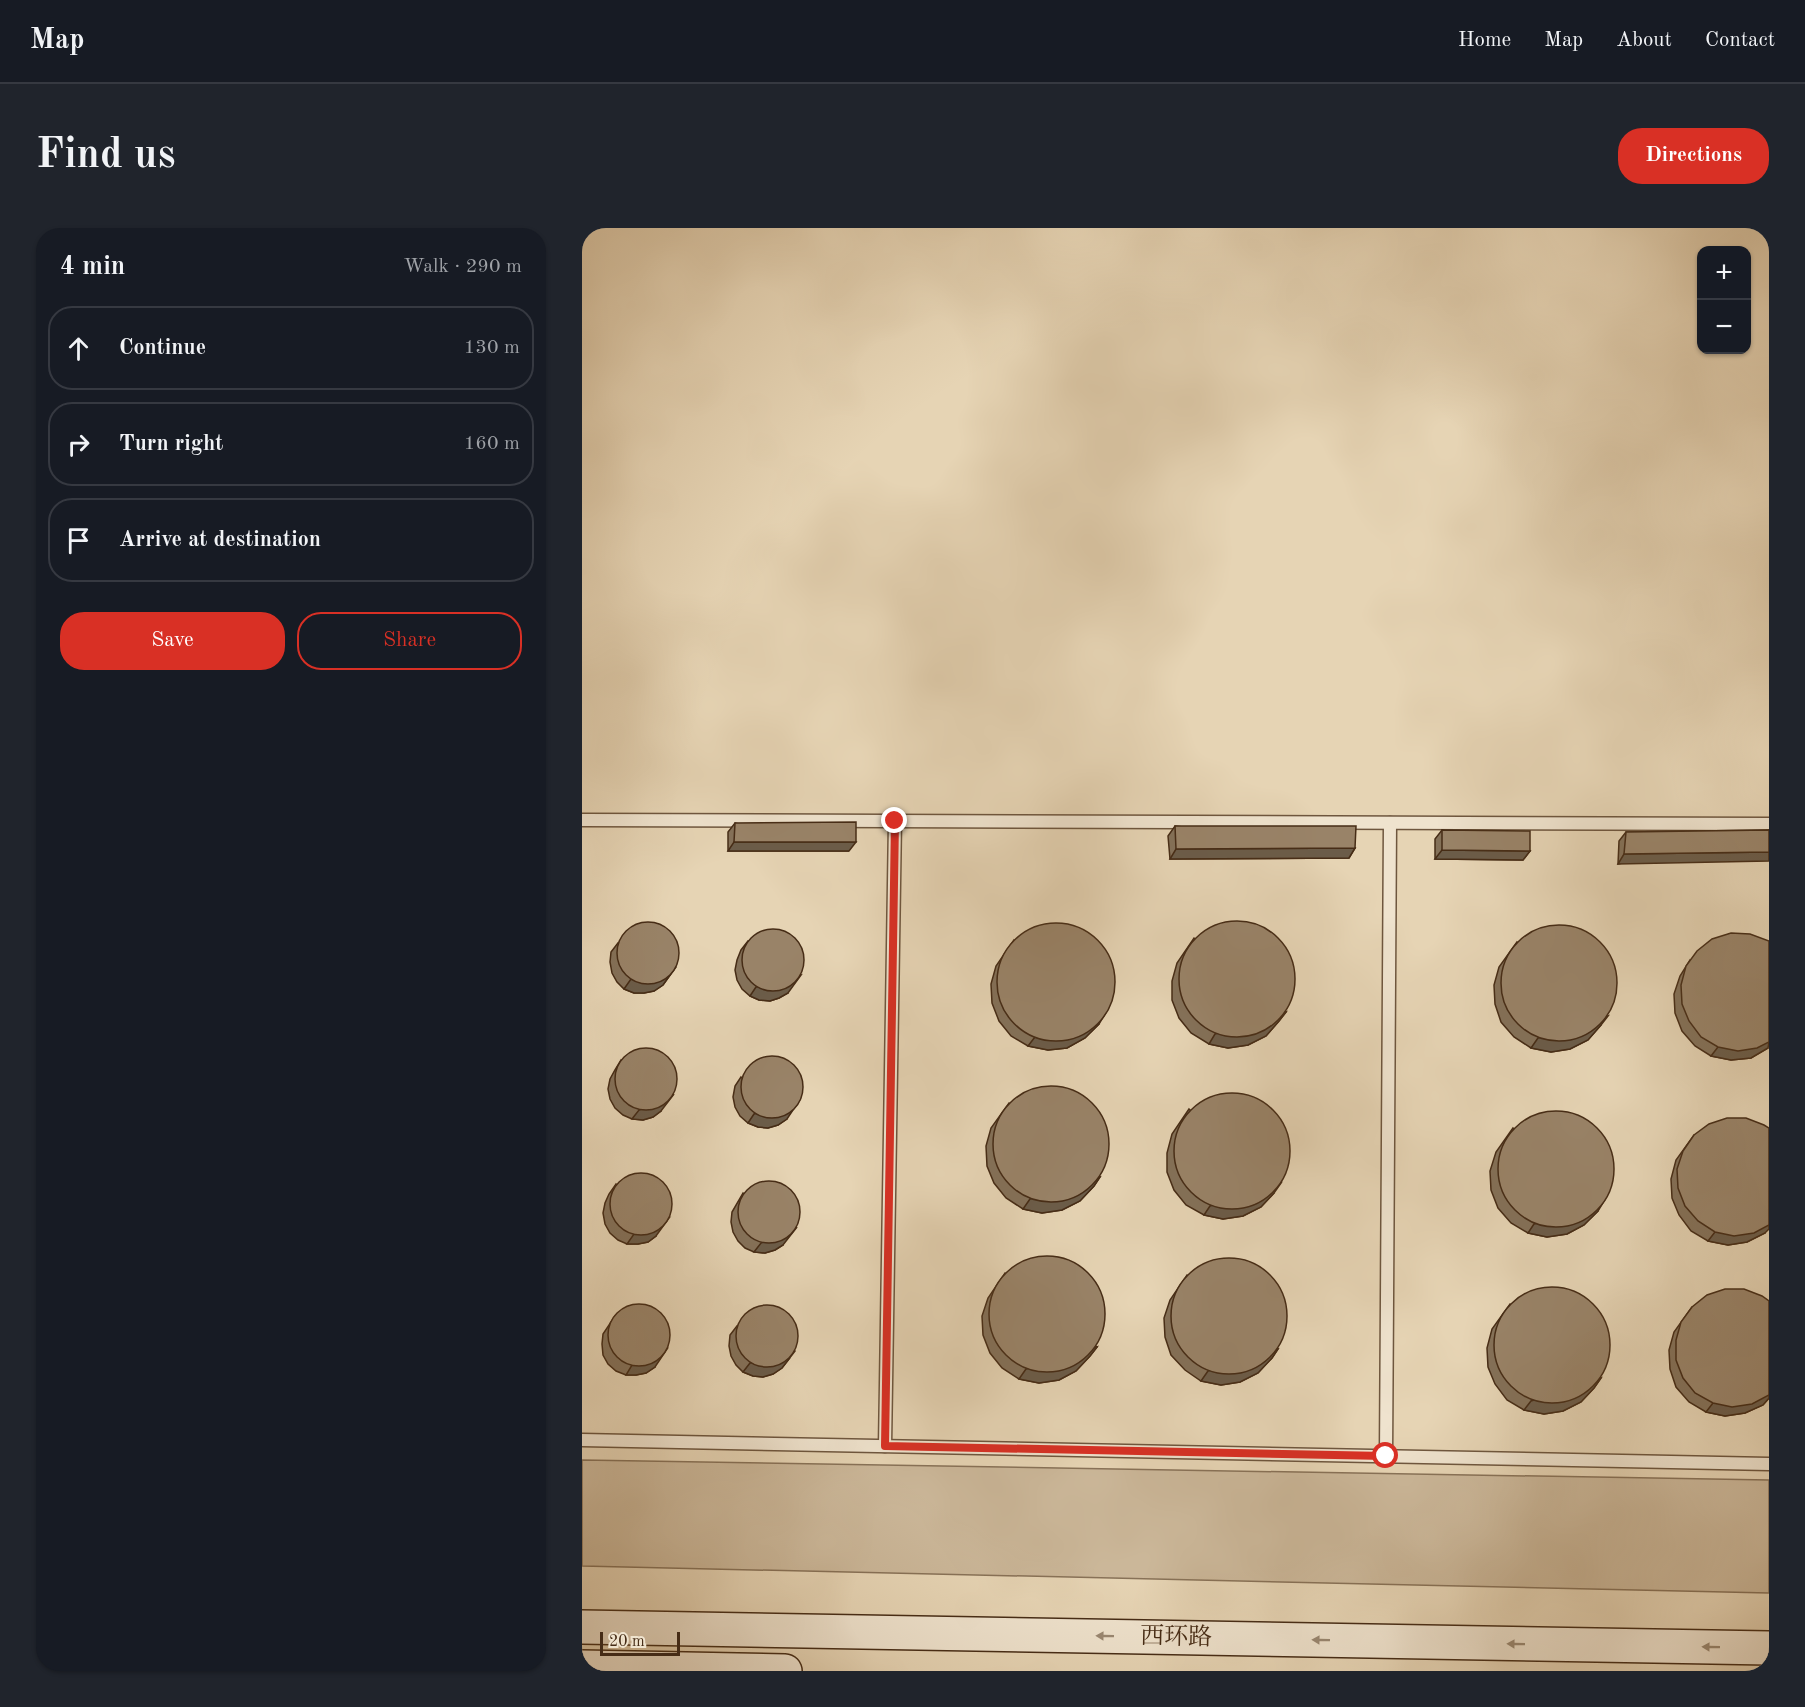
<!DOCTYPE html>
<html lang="en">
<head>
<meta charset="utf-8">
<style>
  :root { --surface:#171b24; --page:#20242c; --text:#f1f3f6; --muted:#9ea1a6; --line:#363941; --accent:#d93025 }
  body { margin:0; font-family:"Old Standard TT","Noto Serif SC",serif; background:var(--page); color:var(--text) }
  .controls { position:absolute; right:18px; top:18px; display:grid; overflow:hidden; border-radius:12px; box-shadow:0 2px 4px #0004 }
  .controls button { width:54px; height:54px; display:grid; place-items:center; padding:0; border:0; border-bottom:2px solid var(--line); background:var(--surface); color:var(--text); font:30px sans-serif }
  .scale { position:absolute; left:18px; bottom:15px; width:80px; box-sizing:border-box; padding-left:6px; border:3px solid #462c16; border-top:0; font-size:16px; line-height:21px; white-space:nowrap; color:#462c16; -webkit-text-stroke:4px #efe3ce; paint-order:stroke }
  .stop { position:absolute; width:18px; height:18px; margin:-14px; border:4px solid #d93025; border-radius:50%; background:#fff }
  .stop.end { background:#d93025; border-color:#fff; box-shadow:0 2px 6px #0008 }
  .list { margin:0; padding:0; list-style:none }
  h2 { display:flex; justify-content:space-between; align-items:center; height:78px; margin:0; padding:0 24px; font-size:26px }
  h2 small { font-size:20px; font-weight:400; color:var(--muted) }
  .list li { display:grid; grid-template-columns:39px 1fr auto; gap:18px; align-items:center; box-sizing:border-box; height:84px; margin:0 12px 12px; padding:0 12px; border:2px solid var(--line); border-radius:24px }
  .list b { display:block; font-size:22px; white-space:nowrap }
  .list em { font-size:20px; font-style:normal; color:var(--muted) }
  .actions { display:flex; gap:12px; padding:18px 24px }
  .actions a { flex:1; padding:14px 0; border:2px solid var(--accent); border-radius:24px; text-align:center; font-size:21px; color:var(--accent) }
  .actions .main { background:var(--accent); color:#fff }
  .icon { flex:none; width:33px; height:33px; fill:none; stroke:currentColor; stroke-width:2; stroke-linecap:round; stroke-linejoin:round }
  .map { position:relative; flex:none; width:1187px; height:1443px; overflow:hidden; border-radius:24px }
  header { display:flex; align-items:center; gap:36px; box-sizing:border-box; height:84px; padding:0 30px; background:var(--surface); border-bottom:2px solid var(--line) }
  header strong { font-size:28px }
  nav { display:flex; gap:33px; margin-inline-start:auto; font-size:21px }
  .intro { display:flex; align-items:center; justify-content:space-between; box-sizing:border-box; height:144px; padding:0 36px }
  h1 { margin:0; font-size:42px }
  .button { padding:15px 27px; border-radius:24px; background:var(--accent); color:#fff; font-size:21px; font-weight:700 }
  main { display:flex; gap:36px; padding:0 36px }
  aside { flex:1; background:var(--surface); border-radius:24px; box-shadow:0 2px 4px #0004 }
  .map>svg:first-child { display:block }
</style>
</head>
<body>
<header>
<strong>Map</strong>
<nav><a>Home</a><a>Map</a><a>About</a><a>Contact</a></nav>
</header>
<div class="intro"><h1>Find us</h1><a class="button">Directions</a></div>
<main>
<aside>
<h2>4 min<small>Walk · 290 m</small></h2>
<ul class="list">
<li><svg class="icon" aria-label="ahead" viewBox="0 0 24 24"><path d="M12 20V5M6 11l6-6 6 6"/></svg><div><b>Continue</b></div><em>130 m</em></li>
<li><svg class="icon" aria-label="right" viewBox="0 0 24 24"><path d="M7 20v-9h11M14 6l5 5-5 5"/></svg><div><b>Turn right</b></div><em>160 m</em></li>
<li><svg class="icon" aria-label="arrive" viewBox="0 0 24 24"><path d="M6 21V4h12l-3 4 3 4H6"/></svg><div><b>Arrive at destination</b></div></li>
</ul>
<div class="actions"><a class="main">Save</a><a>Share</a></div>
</aside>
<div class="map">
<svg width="1187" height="1443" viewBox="0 0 1187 1443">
  <rect width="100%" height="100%" fill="#e6d4b4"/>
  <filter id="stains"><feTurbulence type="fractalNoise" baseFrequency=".00333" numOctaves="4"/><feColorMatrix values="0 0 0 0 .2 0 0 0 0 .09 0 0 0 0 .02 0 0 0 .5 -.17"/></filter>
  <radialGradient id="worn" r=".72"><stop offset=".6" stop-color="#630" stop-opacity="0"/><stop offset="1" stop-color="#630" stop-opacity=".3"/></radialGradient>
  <path fill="#cbb799" stroke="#887258" stroke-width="1.5" d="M0,1232L1187,1252V1365L0,1338Z"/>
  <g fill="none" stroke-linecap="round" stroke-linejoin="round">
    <defs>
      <g id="lane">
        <path d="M0,592L1187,596"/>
        <path d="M0,1212L1187,1236"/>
        <path d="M303,1218L313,593"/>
        <path d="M804,1229L808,595"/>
      </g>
      <g id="secondary">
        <path d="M0,1399L1187,1420"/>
        <path d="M0,1439L203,1443"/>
      </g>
    </defs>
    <use href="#lane" stroke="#6e563e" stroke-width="15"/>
    <use href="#secondary" stroke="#462c16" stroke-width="36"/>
    <use href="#lane" stroke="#efe3ce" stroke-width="12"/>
    <use href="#secondary" stroke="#efe3ce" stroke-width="33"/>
  </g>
  <g fill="#847159" stroke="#462c16" stroke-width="1.5">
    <path d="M153,595L267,623H146V604Z"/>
    <path d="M593,598L773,620L767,630L588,631L586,608Z"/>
    <path d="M860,602L948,623L941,632L853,631V611Z"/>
    <path d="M1187,602L1036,636L1037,613L1044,604Z"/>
    <path d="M612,710L704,784L697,793L684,808L666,817L646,820L627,816L609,805L597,790L590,772V753L595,735Z"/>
    <path d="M432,712L517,796L503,810L485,820L466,822L446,818L429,808L417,793L410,775L409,756L414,738Z"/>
    <path d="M166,713L206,765L197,770L188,773L177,772L168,768L160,761L155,752L153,742L155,732L159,722Z"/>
    <path d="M935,714L1019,797L1006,812L988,821L969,824L949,820L932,809L919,794L913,776L912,757L917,739Z"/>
    <path d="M36,715L94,739L81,757L72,763L62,765H52L42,761L35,754L30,745L28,734L29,724Z"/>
    <path d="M1108,732L1186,820L1169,830L1149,832L1129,828L1113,818L1100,803L1093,785L1092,766L1098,748Z"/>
    <path d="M39,832L79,883L71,889L61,892L50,891L41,887L33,880L28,871L26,861L28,851L33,842Z"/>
    <path d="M159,849L205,891L196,897L186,900L176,899L166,895L158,888L153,879L151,869L153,858Z"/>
    <path d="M427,875L518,949L512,958L498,973L480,982L460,985L441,981L424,970L412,955L405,938L404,918L409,900Z"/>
    <path d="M607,881L692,965L679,979L661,988L641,991L622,987L604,977L592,962L585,944V925L590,906Z"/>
    <path d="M931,900L1016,983L1002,997L985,1006L965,1009L946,1005L929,995L916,980L909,962L908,943L914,924Z"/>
    <path d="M1112,907L1183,1005L1165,1014L1146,1017L1126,1013L1109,1003L1097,987L1090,970L1089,951L1094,932Z"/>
    <path d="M34,956L74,1008L66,1014L56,1016H45L36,1012L28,1005L23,996L21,985L23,975L27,966Z"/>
    <path d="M161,965L201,1017L193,1022L183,1025L172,1024L163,1020L156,1013L151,1004L149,994L150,984Z"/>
    <path d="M423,1045L515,1119L508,1128L494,1143L477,1152L457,1155L437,1151L420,1140L408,1125L401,1107L400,1088L406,1070Z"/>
    <path d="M605,1047L696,1121L690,1130L676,1145L658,1154L639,1157L619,1153L603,1142L589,1127L583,1109L582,1090L588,1072Z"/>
    <path d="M1187,1073V1170L1181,1177L1163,1185L1143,1188L1124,1184L1107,1174L1094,1159L1088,1141L1087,1122L1092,1104L1110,1079Z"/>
    <path d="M928,1076L1019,1150L1012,1160L999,1174L981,1183L962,1186L942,1182L925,1172L913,1156L906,1139L905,1120L910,1101Z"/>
    <path d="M33,1088L73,1139L64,1145L54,1147H44L34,1143L26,1136L21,1127L20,1116L21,1106Z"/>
    <path d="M155,1098L213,1123L200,1140L191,1146L181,1149L171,1148L161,1144L154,1137L149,1128L147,1118L148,1107Z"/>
  </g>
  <g fill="#6b5c49" stroke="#462c16" stroke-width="1.5">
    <path d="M152,614H274L267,623H146Z"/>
    <path d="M773,620L767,630L588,631L594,621Z"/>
    <path d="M860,622L948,623L941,632L853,631Z"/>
    <path d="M1187,624V633L1036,636L1042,626Z"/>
    <path d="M88,747L81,757L72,763L62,765H52L42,761L49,751Z"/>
    <path d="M219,747L206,765L197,770L188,773L177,772L168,768L174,759Z"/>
    <path d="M704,784L697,793L684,808L666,817L646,820L627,816L633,806Z"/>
    <path d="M523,786L517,796L503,810L485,820L466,822L446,818L453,809Z"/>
    <path d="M1026,788L1019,797L1006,812L988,821L969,824L949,820L956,810Z"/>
    <path d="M1187,814L1186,820L1169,830L1149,832L1129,828L1136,819Z"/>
    <path d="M92,866L79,883L71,889L61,892L50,891L57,882Z"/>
    <path d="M217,873L205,891L196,897L186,900L176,899L166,895L172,886Z"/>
    <path d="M518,949L512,958L498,973L480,982L460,985L441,981L448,971Z"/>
    <path d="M699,955L692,965L679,979L661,988L641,991L622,987L628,978Z"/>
    <path d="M1022,973L1016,983L1002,997L985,1006L965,1009L946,1005L952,996Z"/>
    <path d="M87,990L74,1008L66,1014L56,1016H45L52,1006Z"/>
    <path d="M1187,997V1001L1183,1005L1165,1014L1146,1017L1126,1013L1133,1004Z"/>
    <path d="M215,999L201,1017L193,1022L183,1025L172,1024L179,1015Z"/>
    <path d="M515,1119L508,1128L494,1143L477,1152L457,1155L437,1151L444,1141Z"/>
    <path d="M85,1121L73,1139L64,1145L54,1147H44L50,1137Z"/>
    <path d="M696,1121L690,1130L676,1145L658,1154L639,1157L619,1153L626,1143Z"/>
    <path d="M207,1131L200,1140L191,1146L181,1149L171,1148L161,1144L168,1135Z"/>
    <path d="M1019,1150L1012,1160L999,1174L981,1183L962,1186L942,1182L949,1173Z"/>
    <path d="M1187,1167V1170L1181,1177L1163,1185L1143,1188L1124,1184L1131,1175Z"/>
  </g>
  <g fill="#998368" stroke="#462c16" stroke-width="1.5">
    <path d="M274,594V614H152L153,595Z"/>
    <path d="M593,598H774L773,620L594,621Z"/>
    <path d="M860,602L948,603V623L860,622Z"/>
    <path d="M1187,602V624L1042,626L1044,604Z"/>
    <circle cx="655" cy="751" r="58"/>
    <circle cx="66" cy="725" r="31"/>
    <circle cx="474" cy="754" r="59"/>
    <circle cx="977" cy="755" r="58"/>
    <circle cx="191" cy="732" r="31"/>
    <path d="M1149,705L1168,706L1187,713V814L1175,820L1156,823L1136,819L1119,809L1107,793L1100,776L1099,757L1104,738L1115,723L1130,711Z"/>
    <circle cx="64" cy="851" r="31"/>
    <circle cx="190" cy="859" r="31"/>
    <circle cx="469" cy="916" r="58"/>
    <circle cx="650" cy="923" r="58"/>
    <circle cx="974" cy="941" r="58"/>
    <path d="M1145,890H1164L1182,897L1187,900V997L1172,1005L1152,1008L1133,1004L1116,993L1103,978L1096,960L1095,941L1101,923L1112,907L1127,896Z"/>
    <circle cx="59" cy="976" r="31"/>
    <circle cx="187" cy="984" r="31"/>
    <circle cx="465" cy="1086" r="58"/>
    <circle cx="647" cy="1088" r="58"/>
    <circle cx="970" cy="1117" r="58"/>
    <path d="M1143,1061H1162L1180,1068L1187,1073V1167L1170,1176L1150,1179L1131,1175L1113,1165L1101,1150L1094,1132V1112L1099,1094L1110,1079L1125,1067Z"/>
    <circle cx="57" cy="1107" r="31"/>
    <circle cx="185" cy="1108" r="31"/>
  </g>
  <defs><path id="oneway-solid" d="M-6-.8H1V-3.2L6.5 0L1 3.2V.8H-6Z" transform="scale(1.5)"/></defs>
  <g fill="#9a8872">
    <use href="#oneway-solid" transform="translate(523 1408) rotate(-179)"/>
    <use href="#oneway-solid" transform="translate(739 1412) rotate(-179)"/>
    <use href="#oneway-solid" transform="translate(934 1416) rotate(-179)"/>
    <use href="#oneway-solid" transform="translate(1129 1419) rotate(-179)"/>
  </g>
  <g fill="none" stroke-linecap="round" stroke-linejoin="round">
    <path stroke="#d93025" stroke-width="8" d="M313,593L303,1218L804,1228"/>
  </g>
  <g text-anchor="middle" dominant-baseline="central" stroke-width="4.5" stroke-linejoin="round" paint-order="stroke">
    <g font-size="24" fill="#462c16" stroke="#efe3ce">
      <text transform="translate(594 1410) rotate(1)">西环路</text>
    </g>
  </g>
  <rect width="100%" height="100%" filter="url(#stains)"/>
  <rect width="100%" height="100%" fill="url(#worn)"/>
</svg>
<div class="controls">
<button>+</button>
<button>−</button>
</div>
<div class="scale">20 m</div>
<div class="stop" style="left:804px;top:1228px"></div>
<div class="stop end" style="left:313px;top:593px"></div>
</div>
</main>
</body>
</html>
